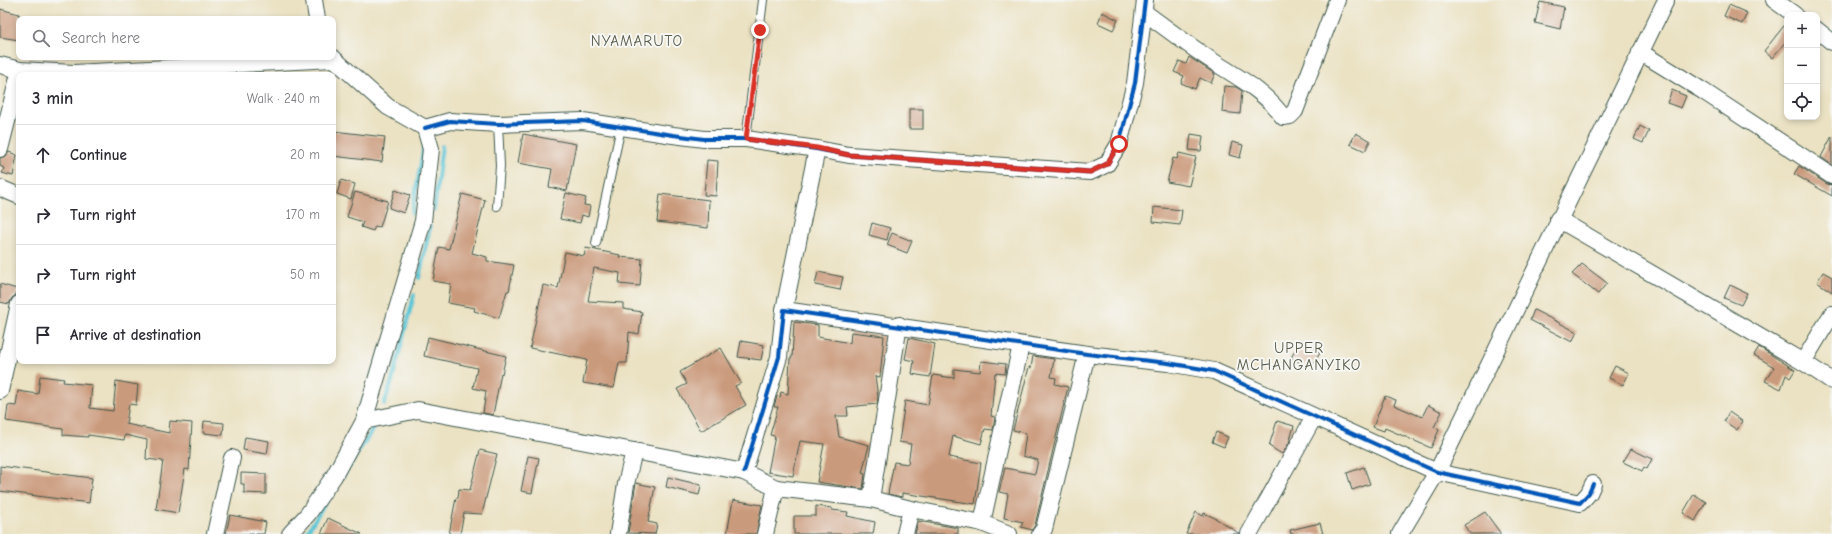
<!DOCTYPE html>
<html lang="en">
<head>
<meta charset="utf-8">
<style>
  :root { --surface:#fff; --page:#f7f7f7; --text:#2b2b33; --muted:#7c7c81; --line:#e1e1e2 }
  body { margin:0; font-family:"Comic Neue",sans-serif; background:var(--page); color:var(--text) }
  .controls { position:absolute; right:12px; top:12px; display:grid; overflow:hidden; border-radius:8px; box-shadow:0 2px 6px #0003 }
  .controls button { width:36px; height:36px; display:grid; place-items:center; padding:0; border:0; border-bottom:1px solid var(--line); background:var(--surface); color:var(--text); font:20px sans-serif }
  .stop { position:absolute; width:12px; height:12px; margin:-9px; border:3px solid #d93025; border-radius:50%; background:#fff }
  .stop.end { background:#d93025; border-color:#fff; box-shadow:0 1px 4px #0008 }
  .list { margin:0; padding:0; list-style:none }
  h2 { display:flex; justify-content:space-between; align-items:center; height:52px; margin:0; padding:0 16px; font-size:17px }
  h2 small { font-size:13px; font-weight:400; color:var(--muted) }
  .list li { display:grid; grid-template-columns:26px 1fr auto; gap:12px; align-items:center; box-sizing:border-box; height:60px; padding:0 16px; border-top:1px solid var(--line) }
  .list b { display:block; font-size:15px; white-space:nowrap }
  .list em { font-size:13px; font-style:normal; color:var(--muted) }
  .icon { flex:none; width:22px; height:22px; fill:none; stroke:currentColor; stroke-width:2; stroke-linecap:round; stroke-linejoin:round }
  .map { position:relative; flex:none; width:1832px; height:534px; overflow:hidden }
  .search { position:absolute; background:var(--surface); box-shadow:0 2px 6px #0003; left:16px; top:16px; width:320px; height:44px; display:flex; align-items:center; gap:10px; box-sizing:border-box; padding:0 14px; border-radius:8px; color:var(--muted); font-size:15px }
  .panel { position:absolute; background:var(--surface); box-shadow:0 2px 6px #0003; left:16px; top:72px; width:320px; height:292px; border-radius:8px }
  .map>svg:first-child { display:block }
</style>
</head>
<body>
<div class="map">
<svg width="1832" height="534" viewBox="0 0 1832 534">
  <rect width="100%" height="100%" fill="#f6f6f2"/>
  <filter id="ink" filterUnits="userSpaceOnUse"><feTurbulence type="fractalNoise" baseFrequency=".025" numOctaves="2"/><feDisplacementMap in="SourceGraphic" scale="8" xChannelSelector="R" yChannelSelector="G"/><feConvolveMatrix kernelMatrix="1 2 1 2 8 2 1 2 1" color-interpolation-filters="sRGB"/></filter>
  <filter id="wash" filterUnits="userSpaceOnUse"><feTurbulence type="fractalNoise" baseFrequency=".012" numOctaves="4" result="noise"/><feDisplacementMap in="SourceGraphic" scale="16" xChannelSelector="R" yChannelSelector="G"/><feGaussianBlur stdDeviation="0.9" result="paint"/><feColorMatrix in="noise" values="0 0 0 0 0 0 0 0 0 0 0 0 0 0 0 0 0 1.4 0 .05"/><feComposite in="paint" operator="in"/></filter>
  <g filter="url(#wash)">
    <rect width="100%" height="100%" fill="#ebe2c3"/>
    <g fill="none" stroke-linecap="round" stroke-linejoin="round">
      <g stroke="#5cc6d7" stroke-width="4">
        <path d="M434,210L442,146"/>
        <path d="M412,213L424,145"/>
        <path d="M419,278L430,227"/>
        <path d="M384,404L392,381L414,295"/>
        <path d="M341,479L375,426"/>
        <path d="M306,534L327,500"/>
      </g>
    </g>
    <g id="blocks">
      <g fill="#ca9a7b">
        <path d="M1540,2L1564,7L1560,29L1535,23Z"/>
        <path d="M1729,5L1747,13L1742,24L1724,16Z"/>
        <path d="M0,9L19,14V40L0,37Z"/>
        <path d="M1102,12L1118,20L1113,30L1098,23Z"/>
        <path d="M1787,22V40L1772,58L1764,51Z"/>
        <path d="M1189,57L1215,74L1211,83L1200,78L1195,89L1181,83L1184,76L1174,72L1179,61L1186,64Z"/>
        <path d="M1224,86L1236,87L1242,91L1240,114L1222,112Z"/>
        <path d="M1672,90L1686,96L1681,108L1667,103Z"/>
        <rect x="909" y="109" width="14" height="20"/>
        <path d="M1640,126L1649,131L1643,143L1634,139Z"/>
        <path d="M333,131L385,137L382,162L333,156Z"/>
        <path d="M1356,133L1370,141L1365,151L1350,144Z"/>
        <path d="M523,134L576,144L567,191L549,187L552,169L518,163Z"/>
        <path d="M1191,134L1203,136L1201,151L1189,150Z"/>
        <path d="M1832,136V165L1821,157Z"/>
        <path d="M1232,142L1243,145L1240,158L1229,155Z"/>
        <path d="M9,152L17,155L13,176L2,173L4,168L0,166V158L6,156Z"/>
        <path d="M1179,153L1196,157L1189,186L1167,182L1173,158L1177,159Z"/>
        <path d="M707,160L718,161L716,196L704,195Z"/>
        <path d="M1799,166L1827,184L1832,185V196L1794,174Z"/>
        <path d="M341,180L355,184L351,199L337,194Z"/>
        <path d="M395,190L410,195L404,213L389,208Z"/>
        <path d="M355,192L388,201L380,227L375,226L373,231L361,227L363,222L347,217Z"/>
        <path d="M566,193L586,198L584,205L590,206L588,217L582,215L580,223L560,219Z"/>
        <path d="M462,194L485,200L472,253L487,257V261L514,265L509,291H507L499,318L474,311L475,308L448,303L451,284L433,281L439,247L449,249Z"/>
        <path d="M660,194L709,200L708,228L657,222Z"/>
        <path d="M1154,207L1182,210L1180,225L1153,222Z"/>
        <path d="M872,223L890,228L887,240L869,235Z"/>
        <path d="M892,233L912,241L907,253L887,245Z"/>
        <path d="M586,248L620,255L619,257L642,259L640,286L619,284L620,273L594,268L588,301L623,303V309L642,312L639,334L629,332L627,363H619L614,388L583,383L587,360L530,348L543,285L558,288L565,252L584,256Z"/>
        <path d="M1582,264L1607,283L1598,294L1572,274Z"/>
        <path d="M818,272L843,277L840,290L815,285Z"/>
        <path d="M1823,272L1832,277V292L1817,282Z"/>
        <path d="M0,284L17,289L16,295L12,298L9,304L0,302Z"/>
        <path d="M1730,285L1747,293L1741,305L1724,298Z"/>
        <path d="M1534,310L1577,332L1572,342L1530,320Z"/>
        <path d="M794,322L818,325V337L850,343L851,332L884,336L880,377L875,376L878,397L877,404L847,407L848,416H836L839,437L869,445L862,473L865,474L863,489L817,482L824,444L800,441L793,476L768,472L775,436L770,435L778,407H774L777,396L780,397L781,392L788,394L790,358H792Z"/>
        <path d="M428,337L506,356L502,374L501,373L493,415L483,413L486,391L473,388L477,368L424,356Z"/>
        <path d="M909,338L935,344L930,377L912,374L914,361L905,359Z"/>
        <path d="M741,341L764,345L761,360L738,357Z"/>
        <path d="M1299,342L1320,353L1314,363L1309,360L1306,366L1291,358Z"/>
        <path d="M1759,347L1795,370L1790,378L1786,375L1781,389L1765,381L1774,367L1754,355Z"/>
        <path d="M721,348L741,383L735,386L746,405L701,431L677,389L687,384L680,372Z"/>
        <path d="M1033,356L1054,359L1051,377L1056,378L1055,384L1068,387L1035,525L1032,530L1021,527L1023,522L1004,518L1008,494L999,492L1005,468L1035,474L1038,460L1023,456L1026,433L1013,430L1029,367L1031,368Z"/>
        <path d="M981,361L1006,364L1005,374L995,373L991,416L995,417L993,430L985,429L981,444L953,436L949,457L981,463L975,504L902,493V497L888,494L894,462L908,464L911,444L899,442L905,401L928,405L933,375L954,378V369L980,372Z"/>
        <path d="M1615,366L1629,373L1623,385L1609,378Z"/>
        <path d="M40,376L64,379L63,382L92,385L90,408L113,411L116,381L138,385L136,405L129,404L126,424L169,433L170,421L192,423L189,470L185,469L178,513L156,509L163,461L146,459L147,440L125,435L124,440L88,435V437L63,435V429L6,421L8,405L16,406L18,391L38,394Z"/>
        <path d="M1385,396L1396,400L1394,405L1422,417L1428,405L1442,412L1434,427L1439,430L1431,448L1385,428L1384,431L1373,427Z"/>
        <path d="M1729,412L1742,421L1737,430L1724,421Z"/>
        <path d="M204,421L224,423L223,435L203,433Z"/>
        <path d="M1277,421L1294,426L1289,443L1282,454L1269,446Z"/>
        <path d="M1216,432L1228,437L1224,447L1212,442Z"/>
        <path d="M245,437L269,441L267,454L243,450Z"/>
        <path d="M1631,449L1652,459L1647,469L1644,467L1642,471L1623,462Z"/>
        <path d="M480,450L497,454L482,514L464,513L460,534H449L456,498H458L459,489L470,490Z"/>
        <path d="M528,456L539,458L532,493L521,491Z"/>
        <path d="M0,466L92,478L89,503L0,491Z"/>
        <path d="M1364,467L1370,484L1352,490L1347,473Z"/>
        <path d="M241,473L266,474V494L244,493V484H241Z"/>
        <path d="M668,477L701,485L699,495L666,487Z"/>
        <path d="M636,483L655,487L648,522L657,524L655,534L628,533Z"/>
        <path d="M1694,494L1706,502L1695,521L1683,513Z"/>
        <path d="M733,500L762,505L756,534H727Z"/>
        <path d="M816,506L832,508V510L848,512L847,516L875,522L873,534H794V516H816Z"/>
        <path d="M1196,512L1203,516L1204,513L1215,518L1240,534H1186Z"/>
        <path d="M1485,512L1501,534H1470L1464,525Z"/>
        <path d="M230,515L266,522L264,534H226Z"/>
        <path d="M328,518L362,534H321Z"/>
        <path d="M918,521L958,528V534H915Z"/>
        <path d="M1320,523L1323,534H1291L1290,530Z"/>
      </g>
    </g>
  </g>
  <g filter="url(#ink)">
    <use href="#blocks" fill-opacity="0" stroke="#3e5649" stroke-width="1"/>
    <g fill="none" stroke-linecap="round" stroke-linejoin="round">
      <defs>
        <g id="service">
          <path d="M746,139L763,0"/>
          <path d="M497,206L500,166L498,124"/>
          <path d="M596,243L621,127"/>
        </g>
        <g id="minor">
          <path d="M314,0L317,19"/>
          <path d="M1774,0L1795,15"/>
          <path d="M1144,12C1166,28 1188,45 1211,60C1237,77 1265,91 1283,117L1290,116L1295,111L1337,0"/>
          <path d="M1817,30L1832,42"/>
          <path d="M1640,52L1703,91L1832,176"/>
          <path d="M0,65L20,70L74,73L333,59"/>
          <path d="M425,128L450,121L498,124L583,121L673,135L704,139H746L817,149L849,155L1090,172L1107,164L1119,144L1135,83L1145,0"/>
          <path d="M0,149L20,70"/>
          <path d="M0,188L19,196"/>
          <path d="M1558,219L1803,362"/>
          <path d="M784,310L817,149"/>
          <path d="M1832,314L1803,362L1832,381"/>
          <path d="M0,391L19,304"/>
          <path d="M364,421L418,410L744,472L776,488L765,534"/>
          <path d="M744,472L779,357L784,310L1087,354L1168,363L1214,371L1437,472L1580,503L1589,493L1593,484"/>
          <path d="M776,488L871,499L911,509L982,523"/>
          <path d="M871,499L899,325"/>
          <path d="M215,534L232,458"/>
          <path d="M290,534L308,514L334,476L364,421L423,221L431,149L425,128L388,107L332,57"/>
          <path d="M618,534L626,484L634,451"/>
          <path d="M905,534L911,509"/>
          <path d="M1009,534L982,523L1021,345"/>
          <path d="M1040,534L1044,529L1087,354"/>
          <path d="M1249,534L1314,417"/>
          <path d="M1400,534L1437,472L1666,0"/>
        </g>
      </defs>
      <use href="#service" stroke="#3e5649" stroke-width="10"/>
      <use href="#minor" stroke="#3e5649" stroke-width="18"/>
      <use href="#service" stroke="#fff" stroke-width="8"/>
      <use href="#minor" stroke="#fff" stroke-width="16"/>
      <defs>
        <g id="cycleway">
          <path d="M425,128L450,121L498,124L583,121L673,135L704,139H746L817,149L849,155L1090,172L1107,164L1119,144L1135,83L1145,0"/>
          <path d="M744,472L779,357L784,310L1087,354L1168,363L1214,371L1437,472L1580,503L1589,493L1593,484"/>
        </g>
      </defs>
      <use href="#cycleway" stroke="#f6f6f2" stroke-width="6"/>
      <use href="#cycleway" stroke="#0057b8" stroke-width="4"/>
    </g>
  </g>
  <g fill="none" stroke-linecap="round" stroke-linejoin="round" filter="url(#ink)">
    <path stroke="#d93025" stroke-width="5" d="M760,30L746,139L817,148L849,155L1090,172L1107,164L1119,144"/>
  </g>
  <g text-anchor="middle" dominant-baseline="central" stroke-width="4" stroke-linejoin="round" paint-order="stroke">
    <g font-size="15" letter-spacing="1" fill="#5b5e4d" stroke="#f6f6f2">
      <text x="637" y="41">NYAMARUTO</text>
      <text x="1299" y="348">UPPER<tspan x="1299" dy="17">MCHANGANYIKO</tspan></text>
    </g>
  </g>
</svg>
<div class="controls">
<button>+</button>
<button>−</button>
<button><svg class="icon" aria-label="locate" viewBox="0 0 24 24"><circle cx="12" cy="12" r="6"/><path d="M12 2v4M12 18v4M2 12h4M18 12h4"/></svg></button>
</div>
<div class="stop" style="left:1119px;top:144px"></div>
<div class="stop end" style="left:760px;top:30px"></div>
<div class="search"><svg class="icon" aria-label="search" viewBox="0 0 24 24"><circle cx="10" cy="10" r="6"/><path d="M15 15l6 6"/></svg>Search here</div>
<section class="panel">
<h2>3 min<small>Walk · 240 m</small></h2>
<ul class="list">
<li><svg class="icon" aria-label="ahead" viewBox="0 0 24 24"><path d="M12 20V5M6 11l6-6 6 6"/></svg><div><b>Continue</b></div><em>20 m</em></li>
<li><svg class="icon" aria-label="right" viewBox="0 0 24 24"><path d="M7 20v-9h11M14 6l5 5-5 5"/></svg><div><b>Turn right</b></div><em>170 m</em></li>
<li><svg class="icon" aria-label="right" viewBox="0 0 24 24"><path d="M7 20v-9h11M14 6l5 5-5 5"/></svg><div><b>Turn right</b></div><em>50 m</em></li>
<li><svg class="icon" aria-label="arrive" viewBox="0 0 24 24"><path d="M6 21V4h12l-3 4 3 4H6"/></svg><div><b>Arrive at destination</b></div></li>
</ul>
</section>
</div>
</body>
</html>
